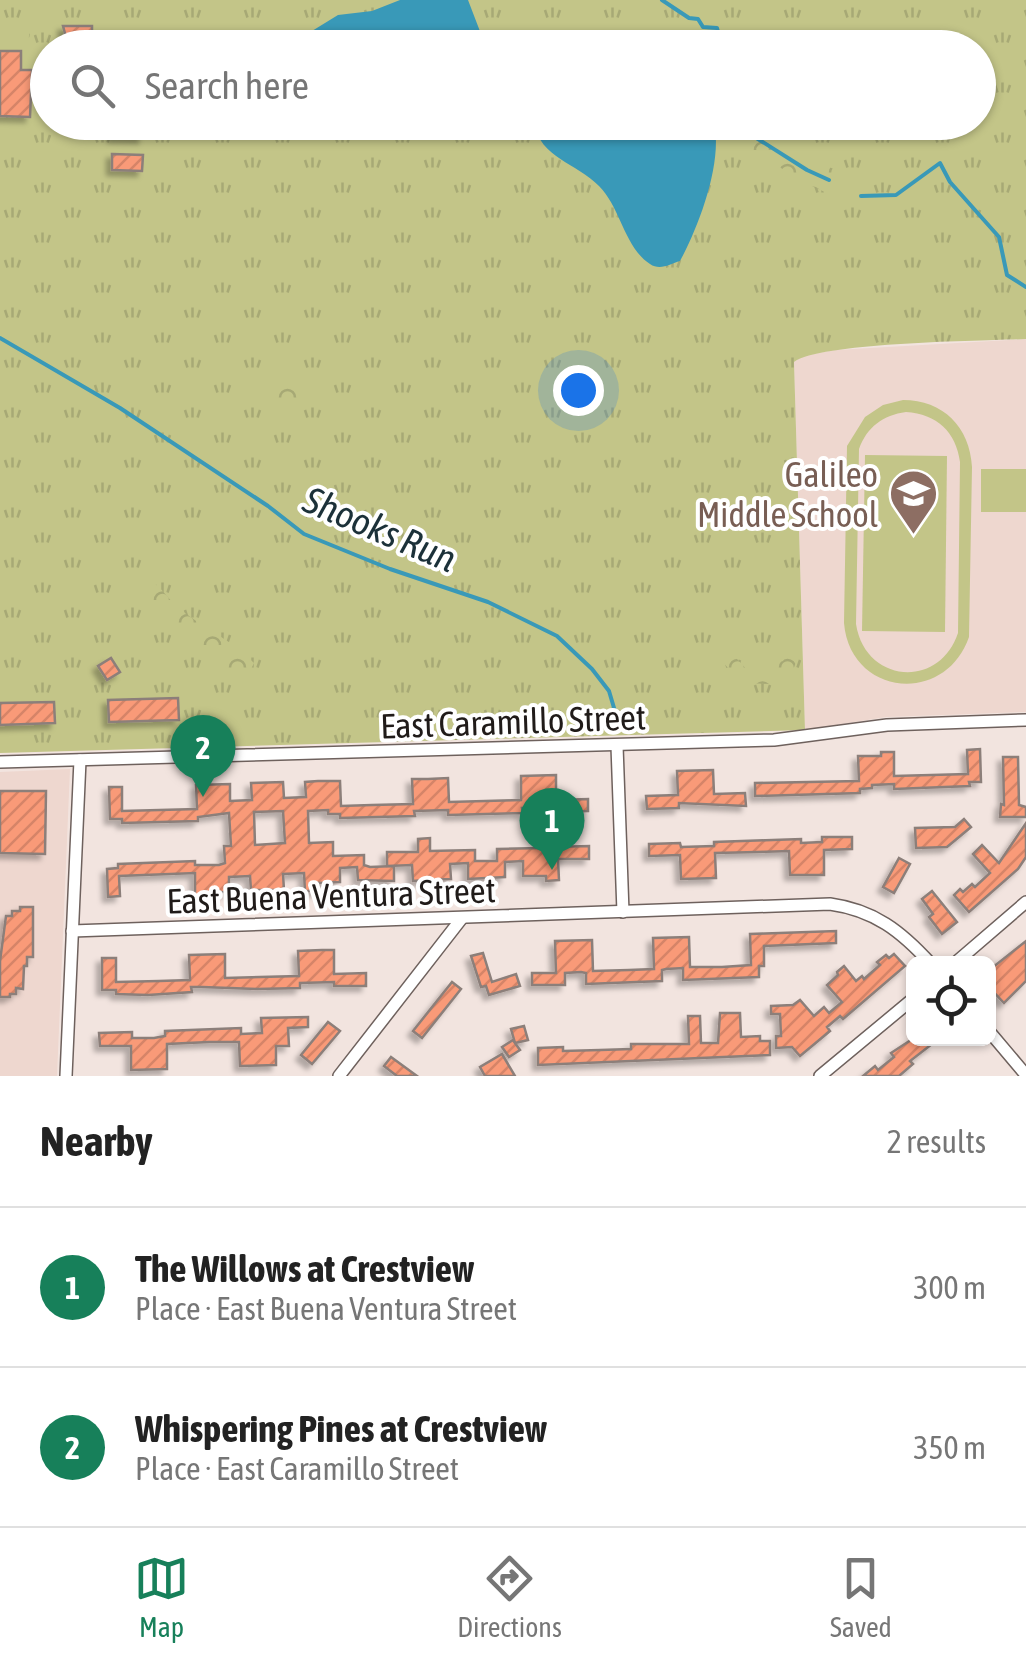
<!DOCTYPE html>
<html lang="en">
<head>
<meta charset="utf-8">
<style>
  :root { --surface:#fff; --page:#f2f2f2; --text:#222; --muted:#767676; --line:#e0e0e0; --accent:#17805a }
  body { margin:0; font-family:"Asap Condensed",sans-serif; background:var(--page); color:var(--text) }
  .controls { position:absolute; right:30px; bottom:30px; display:grid; overflow:hidden; border-radius:15px; box-shadow:0 2px 8px #0004 }
  .controls button { width:90px; height:90px; display:grid; place-items:center; padding:0; border:0; border-bottom:2px solid var(--line); background:var(--surface); color:var(--text); font:50px sans-serif }
  .you { position:absolute; left:578px; top:390px; width:35px; height:35px; margin:-25px; border:8px solid #fff; border-radius:50%; background:#1a73e8; box-shadow:0 0 0 15px #1a73e833 }
  .badge { display:grid; place-items:center; width:65px; height:65px; border-radius:50%; background:var(--accent); color:#fff; font-size:32px; font-weight:700 }
  .pin { position:absolute; translate:-50% -82px; filter:drop-shadow(0 2px 5px #0008) }
  .pin::after { content:''; position:absolute; top:52px; width:35px; height:30px; background:inherit; clip-path:polygon(0 0,100% 0,50% 100%) }
  .list { margin:0; padding:0; list-style:none }
  h2 { display:flex; justify-content:space-between; align-items:center; height:130px; margin:0; padding:0 40px; font-size:42px }
  h2 small { font-size:32px; font-weight:400; color:var(--muted) }
  .list li { display:grid; grid-template-columns:65px 1fr auto; gap:30px; align-items:center; box-sizing:border-box; height:160px; padding:0 40px; border-top:2px solid var(--line) }
  .list b { display:block; font-size:38px; white-space:nowrap }
  .list p { margin:0; font-size:32px; white-space:nowrap; color:var(--muted) }
  .list em { font-size:32px; font-style:normal; color:var(--muted) }
  .icon { flex:none; width:55px; height:55px; fill:none; stroke:currentColor; stroke-width:2; stroke-linecap:round; stroke-linejoin:round }
  .map { position:relative; flex:none; width:1026px; height:1076px; overflow:hidden }
  .search { position:absolute; background:var(--surface); box-shadow:0 2px 8px #0004; left:30px; right:30px; top:30px; height:110px; display:flex; align-items:center; gap:25px; box-sizing:border-box; padding:0 35px; border-radius:55px; color:var(--muted); font-size:38px }
  .sheet { height:450px; background:var(--surface) }
  nav { display:flex; justify-content:space-around; align-items:center; box-sizing:border-box; height:140px; border-top:2px solid var(--line); background:var(--surface); font-size:28px; color:var(--muted) }
  nav a { display:grid; justify-items:center; gap:5px }
  nav .on { color:var(--accent) }
  .map>svg:first-child { display:block }
</style>
</head>
<body>
<div class="map">
<svg width="1026" height="1076" viewBox="0 0 1026 1076">
  <defs>
    <pattern id="grass-tufts" width="24" height="20" patternUnits="userSpaceOnUse" patternTransform="scale(2.5)"><rect width="24" height="20" fill="#c3c588"/><path d="M3 7l-1-3M5 7V3M7 7l1-3M15 17l-1-3M17 17v-4M19 17l1-3" fill="none" stroke="#a7a975"/></pattern>
    <pattern id="forest-crowns" width="20" height="18" patternUnits="userSpaceOnUse" patternTransform="scale(2.5)"><rect width="20" height="18" fill="#c3c588"/><path d="M2 6a3 3 0 1 1 6 0M12 15a3 3 0 1 1 6 0" fill="none" stroke="#a7a975"/></pattern>
    <pattern id="building-hatch" width="6" height="6" patternUnits="userSpaceOnUse" patternTransform="scale(2.5)"><rect width="6" height="6" fill="#f99a78"/><path d="M-1 1l2-2M0 6l6-6M5 7l2-2" fill="none" stroke="#d58467"/></pattern>
    <filter id="shadow"><feDropShadow dx="-5" dy="5" stdDeviation="2.5" flood-color="#0004"/></filter>
  </defs>
  <rect width="100%" height="100%" fill="#f2e4df"/>
  <g fill="#eed7cf">
    <path d="M1026,339V712L886,717L805,730L794,362L803,356L835,350Z"/>
    <path d="M70,769L57,1076H0V772Z"/>
  </g>
  <path fill="url(#grass-tufts)" fill-rule="evenodd" d="M0,0H1026V339C983,341 822,342 794,362L805,730L0,753ZM48,48H978V122H48Z"/>
  <g fill="url(#forest-crowns)">
    <path d="M11,22L26,24L30,34L27,46L0,44V25Z"/>
    <path d="M744,123H779C789,151 817,161 842,173L831,195L791,176L770,159L754,160L745,153Z"/>
    <path d="M289,373C301,383 300,390 296,404L283,411L268,393L275,381Z"/>
    <path d="M147,579C160,585 166,596 176,606C201,627 231,639 254,663L248,675L235,676C228,668 222,659 213,653C184,630 152,621 147,579Z"/>
    <path d="M796,640V662L791,676L772,684L742,683L718,657V645L727,648L748,671L783,661Z"/>
  </g>
  <g fill="#c3c588" fill-rule="evenodd">
    <path d="M903,400C943,400 970,427 972,467L969,637C945,706 850,696 844,623L847,446L865,417L883,405ZM906,412C937,414 956,432 960,462L958,633C939,690 865,683 856,624L859,449C867,427 883,415 906,412Z"/>
    <path d="M865,455L947,456L945,632L862,631Z"/>
    <rect x="981" y="469" width="45" height="43"/>
  </g>
  <g fill="#3999b8">
    <path d="M400,0H468L486,47H332L312,31L338,15L372,11Z"/>
    <path d="M534,123H714C723,162 699,226 680,261C670,264 660,271 650,264C624,247 621,208 599,186C577,163 540,158 534,123Z"/>
  </g>
  <g fill="none" stroke-linecap="round" stroke-linejoin="round">
    <g stroke="#3999b8" stroke-width="4">
      <path d="M662,0L689,18L698,19L703,27L717,28L722,48"/>
      <path d="M748,122L747,132L807,170L829,180"/>
      <path d="M861,196L896,195L940,163L950,182L999,237L1007,275L1026,287"/>
      <path d="M0,338L120,408L268,506L304,534L390,569L488,602L557,636L592,669L609,691L617,718"/>
    </g>
  </g>
  <g fill="url(#building-hatch)" stroke="#8c7f7a" stroke-width="2.5" fill-rule="evenodd" filter="url(#shadow)">
    <path d="M63,26H92V41H67Z"/>
    <path d="M0,51H21V70H32L30,117L0,116Z"/>
    <path d="M113,122H143V138L113,137Z"/>
    <path d="M112,154L143,155L142,171L112,170Z"/>
    <path d="M111,658L120,672L107,680L98,666Z"/>
    <path d="M178,698L179,720L109,722L108,700Z"/>
    <path d="M54,702L55,723L0,725V703Z"/>
    <path d="M980,749L981,782H969L970,786L894,789V784L872,785V788L860,789V793L755,796V783L859,781L858,756H881V752H894V776L968,774L967,750Z"/>
    <path d="M1003,757H1018L1019,805L1026,807V817H1000L1001,804L1004,805Z"/>
    <path d="M713,770L714,794L745,793L746,806L679,803V808L647,809L646,796L678,795L677,771Z"/>
    <path d="M556,775V800L588,799V811L556,812V807L544,808H522L523,813L448,815V810L414,811L415,816L340,818V814H328V810L308,811L309,843L333,842V856L364,855V865L370,867L394,866V881L358,880L357,867L340,868V882L318,883L319,891H305L304,873L283,874L284,890H251L250,876L229,877V892H207V896L195,897V873L119,876L120,896L108,897L107,869L118,868V864L195,861V865H219L225,863L224,846H231L229,813L198,817V821L122,823V819H110L109,787H122V811L197,809L196,785L230,784V801L252,800L251,783L283,782L284,798L306,797L305,782L318,781H340L341,806L372,805L413,804L412,779H428L448,778L449,802L521,800V776ZM283,811L285,843L255,845L254,812Z"/>
    <path d="M0,791H46L45,854L0,853Z"/>
    <path d="M964,819L971,827L947,847L916,848L915,828L955,827Z"/>
    <path d="M1026,823V857L1018,869L969,912L954,895L960,889L963,892L972,884L975,887L990,873L973,854L982,845L999,863Z"/>
    <path d="M822,837H852V849L824,850V875H790L789,851L758,852L715,853L716,878L681,879L680,855L649,856V844L680,843L681,847L714,846V842L801,839V843L822,842Z"/>
    <path d="M430,838V851L475,850V861H497V849L542,848L541,839L552,838V847L589,846V859H558L559,880L546,881V876H523V861L505,862V877L468,879V863L450,864L451,879L425,880L413,881L412,865L387,866V852H418V839Z"/>
    <path d="M899,858L910,864L894,893L883,887Z"/>
    <path d="M932,891L957,922L942,934L929,917L933,914L922,899Z"/>
    <path d="M20,907H33V957H27V966H24L23,989L16,988V994H10V997H0V961L6,916H12V911H20Z"/>
    <path d="M836,931V943L764,946V966H759V977L683,980V968L666,969L662,970V981L586,984V973L581,972L565,973V985H532V973H556L555,941L592,940L593,971L629,970L654,969L653,938L689,937L690,967H722L751,965L750,934Z"/>
    <path d="M1026,941V981L1004,1003L988,986V971Z"/>
    <path d="M322,950H334V974L366,973V986H334V982L300,983V988L257,989L202,987H191L192,992L148,995L116,994V990H102V958H116V982L159,981L190,980L189,955L225,954V978L299,976L298,951Z"/>
    <path d="M483,953L492,982L516,974L520,986L489,995L486,986L481,987L471,956Z"/>
    <path d="M894,954L905,966L843,1019L840,1016L827,1027L830,1031L800,1056L792,1047L776,1048V1036H781L780,1014H771V1006L793,1005L800,1000L814,1016L824,1007L829,1013L842,1002L827,985L838,975L837,972L844,966L856,981L862,976L864,979L880,965L877,962L886,955L889,958Z"/>
    <path d="M452,982L461,989L422,1038L413,1031Z"/>
    <path d="M720,1013H740L741,1037L760,1036V1041H770V1055L538,1065V1048L563,1047V1051L600,1050L631,1049V1044H689L688,1016H700L701,1043H718Z"/>
    <path d="M308,1017V1027L288,1028L289,1046H276V1065L240,1066L239,1042H209L167,1044V1069L131,1070V1046H100L99,1033L132,1032V1038H154L165,1036V1031L241,1028V1034L262,1033L261,1018Z"/>
    <path d="M328,1022L340,1031L312,1064L301,1055Z"/>
    <path d="M524,1026L528,1040L515,1043L520,1050L509,1057L502,1047L513,1040L515,1043L511,1029Z"/>
    <path d="M914,1038H928L932,1044L910,1061L913,1064L899,1076H863L875,1066L878,1070L894,1057L891,1053Z"/>
    <path d="M502,1054L515,1076H485L480,1067Z"/>
    <path d="M391,1057L417,1076H397L384,1066Z"/>
  </g>
  <g fill="none" stroke-linecap="round" stroke-linejoin="round">
    <defs>
      <g id="minor">
        <path d="M617,746L623,912"/>
        <path d="M0,762L774,740L887,725L1026,720"/>
        <path d="M72,931L830,904C874,910 901,931 931,964"/>
        <path d="M954,964L1026,902"/>
        <path d="M988,1030L1026,1075"/>
        <path d="M66,1076L80,760"/>
        <path d="M339,1076L462,918"/>
        <path d="M820,1076L914,998"/>
      </g>
    </defs>
    <use href="#minor" stroke="#6e615d" stroke-width="14"/>
    <use href="#minor" stroke="#fff" stroke-width="11"/>
  </g>
  <defs>
    <symbol id="school-pin" viewBox="-11 -11 22 30"><path d="M0 17L-7.5 6A9.5 9.5 0 1 1 7.5 6Z" fill="#8d6e63" stroke="#fff"/><path d="M0-5L7-2L0 1L-7-2ZM-4 1L0 2.5L4 1V4Q0 6-4 4Z" fill="#fff"/></symbol>
  </defs>
  <g fill-rule="evenodd">
    <use href="#school-pin" x="886" y="466" width="55" height="75"/>
  </g>
  <g text-anchor="middle" dominant-baseline="central" stroke-width="8" stroke-linejoin="round" paint-order="stroke">
    <g font-size="35" fill="#785e54" stroke="#fff" text-anchor="end">
      <text x="878" y="474">Galileo<tspan x="878" dy="40">Middle School</tspan></text>
    </g>
    <g font-size="35" fill="#201b19" stroke="#fff">
      <text transform="translate(513 721) rotate(-2)">East Caramillo Street</text>
      <text transform="translate(331 895) rotate(-2)">East Buena Ventura Street</text>
    </g>
    <g font-size="38" font-style="italic" fill="#1c3139" stroke="#fff">
      <text transform="translate(380 529) rotate(23)">Shooks Run</text>
    </g>
  </g>
</svg>
<div class="controls">
<button><svg class="icon" aria-label="locate" viewBox="0 0 24 24"><circle cx="12" cy="12" r="6"/><path d="M12 2v4M12 18v4M2 12h4M18 12h4"/></svg></button>
</div>
<div class="you"></div>
<div class="pin badge" style="left:552px;top:870px">1</div>
<div class="pin badge" style="left:203px;top:797px">2</div>
<div class="search"><svg class="icon" aria-label="search" viewBox="0 0 24 24"><circle cx="10" cy="10" r="6"/><path d="M15 15l6 6"/></svg>Search here</div>
</div>
<section class="sheet">
<h2>Nearby<small>2 results</small></h2>
<ul class="list">
<li><span class="badge">1</span><div><b>The Willows at Crestview</b><p>Place · East Buena Ventura Street</p></div><em>300 m</em></li>
<li><span class="badge">2</span><div><b>Whispering Pines at Crestview</b><p>Place · East Caramillo Street</p></div><em>350 m</em></li>
</ul>
</section>
<nav>
<a class="on"><svg class="icon" aria-label="map" viewBox="0 0 24 24"><path d="M3 6l6-2 6 2 6-2v14l-6 2-6-2-6 2zM9 4v14M15 6v14"/></svg>Map</a>
<a><svg class="icon" aria-label="directions" viewBox="0 0 24 24"><path d="M12 3l9 9-9 9-9-9zM9 14v-3h6M13 9l2 2-2 2"/></svg>Directions</a>
<a><svg class="icon" aria-label="saved" viewBox="0 0 24 24"><path d="M7 4h10v16l-5-4-5 4z"/></svg>Saved</a>
</nav>
</body>
</html>
